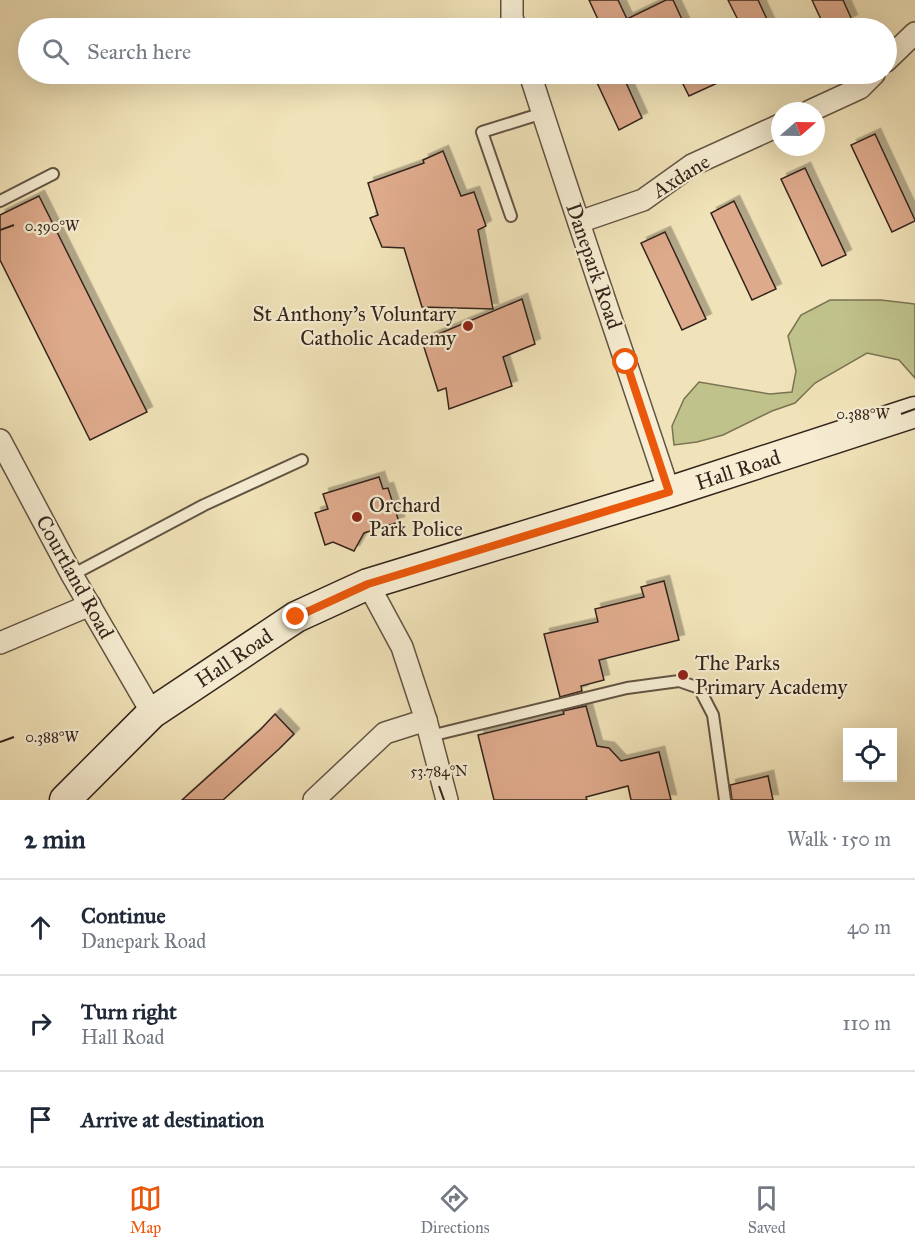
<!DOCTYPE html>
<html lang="en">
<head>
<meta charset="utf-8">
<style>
  :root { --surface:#fff; --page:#f2f2f3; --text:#1f2937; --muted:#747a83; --line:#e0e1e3; --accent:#ea580c }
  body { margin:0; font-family:"IM FELL Great Primer",serif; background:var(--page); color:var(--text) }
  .controls { position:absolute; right:18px; bottom:18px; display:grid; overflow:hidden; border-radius:0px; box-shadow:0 6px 24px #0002 }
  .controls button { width:54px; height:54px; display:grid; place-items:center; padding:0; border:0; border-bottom:2px solid var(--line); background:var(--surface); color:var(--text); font:30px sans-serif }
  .compass { position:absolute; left:771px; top:102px; width:54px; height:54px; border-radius:50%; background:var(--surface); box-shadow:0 6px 24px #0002; rotate:70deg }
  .stop { position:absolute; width:18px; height:18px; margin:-14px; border:4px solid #ea580c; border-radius:50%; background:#fff }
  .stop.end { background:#ea580c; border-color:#fff; box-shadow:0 2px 6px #0008 }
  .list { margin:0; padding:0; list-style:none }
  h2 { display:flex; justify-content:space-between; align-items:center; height:78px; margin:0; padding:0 24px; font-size:26px }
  h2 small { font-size:20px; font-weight:400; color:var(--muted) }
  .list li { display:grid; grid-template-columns:39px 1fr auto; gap:18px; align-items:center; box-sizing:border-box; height:96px; padding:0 24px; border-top:2px solid var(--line) }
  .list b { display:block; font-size:22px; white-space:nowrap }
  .list p { margin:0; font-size:20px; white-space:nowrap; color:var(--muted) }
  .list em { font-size:20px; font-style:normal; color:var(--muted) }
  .icon { flex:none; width:33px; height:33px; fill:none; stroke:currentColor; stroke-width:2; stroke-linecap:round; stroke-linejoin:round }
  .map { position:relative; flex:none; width:915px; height:800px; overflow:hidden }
  .search { position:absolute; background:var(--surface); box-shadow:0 6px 24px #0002; left:18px; right:18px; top:18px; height:66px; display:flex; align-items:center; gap:15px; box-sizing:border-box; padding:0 21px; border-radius:33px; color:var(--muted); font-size:22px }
  .sheet { height:366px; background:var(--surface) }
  nav { display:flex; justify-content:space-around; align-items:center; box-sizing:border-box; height:84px; border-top:2px solid var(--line); background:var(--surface); font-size:16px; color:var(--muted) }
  nav a { display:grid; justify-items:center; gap:3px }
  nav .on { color:var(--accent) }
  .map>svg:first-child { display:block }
</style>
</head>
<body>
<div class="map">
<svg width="915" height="800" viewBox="0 0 915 800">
  <defs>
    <filter id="shadow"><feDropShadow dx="5.5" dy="-5.5" stdDeviation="0" flood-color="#0004"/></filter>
  </defs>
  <rect width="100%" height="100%" fill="#f1e3b9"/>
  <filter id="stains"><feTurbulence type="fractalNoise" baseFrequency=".00333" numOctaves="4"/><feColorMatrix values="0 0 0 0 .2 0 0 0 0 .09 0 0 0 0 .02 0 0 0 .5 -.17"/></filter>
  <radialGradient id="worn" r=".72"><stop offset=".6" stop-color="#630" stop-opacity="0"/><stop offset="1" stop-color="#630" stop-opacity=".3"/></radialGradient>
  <path fill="#c0c28b" stroke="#7a7354" stroke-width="1.5" d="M830,300H881L915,304V378L899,360L867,353L815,383L795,403L772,411L723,435L697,442L674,445L672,426L684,399L699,382L770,394L792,392L796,371L788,336L801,315Z"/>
  <g fill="#deaa8c" stroke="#34241c" stroke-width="1.5" filter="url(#shadow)">
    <path d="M589,0H618L627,19L666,0H673L686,28H602Z"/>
    <path d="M728,0H758L771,28H742Z"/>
    <path d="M812,0H843L852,20L834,28H825Z"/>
    <path d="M593,74H622L642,118L619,130Z"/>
    <path d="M678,74H737L689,96Z"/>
    <path d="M875,134L915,220V221L892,232L851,145Z"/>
    <path d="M443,151L461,196L474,192L486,226L478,230L493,309L422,307L404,248L382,247L370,218L378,215L368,183L424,163L423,160Z"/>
    <path d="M805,168L846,255L822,266L781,179Z"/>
    <path d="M39,196L147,412L90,440L0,260V215Z"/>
    <path d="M734,201L776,289L752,300L711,213Z"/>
    <path d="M665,232L706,319L682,330L641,243Z"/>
    <path d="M522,299L535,344L503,357L512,386L449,409L446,388L438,391L422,341Z"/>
    <path d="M379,477L383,489L388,488L399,522L364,533L354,551L333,542L325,545L315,513L328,509L323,494Z"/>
    <path d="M664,581L679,640L599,660L604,680L581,686L582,691L560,697L544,634L598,622L595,609L644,597L641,587Z"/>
    <path d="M586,706L597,746L609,748L621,761L659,752L671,800H631L628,786L586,797L587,800H494L478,735L564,714L563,711Z"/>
    <path d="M275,714L294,734L279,749L223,800H182L261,729Z"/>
    <path d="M768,776L773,800H732L730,785Z"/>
  </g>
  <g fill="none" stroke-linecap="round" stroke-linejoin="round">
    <defs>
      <g id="lane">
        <path d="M0,201L53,174"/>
        <path d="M511,216L482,132L543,113"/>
        <path d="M72,575L204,505L302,460"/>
        <path d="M430,736L627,688L679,681L699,688L713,715L725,800"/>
      </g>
      <g id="street">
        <path d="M512,0V18L516,28"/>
        <path d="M886,61L915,33"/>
        <path d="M530,74C575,214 623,353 669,492"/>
        <path d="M810,111L860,88L874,74"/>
        <path d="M579,222L643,200L692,165L780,125"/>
        <path d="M0,440L72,575L152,713"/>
        <path d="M368,584L402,647L426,720L447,800"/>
        <path d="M0,643L90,605"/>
        <path d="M314,800L385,733L426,720"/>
      </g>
      <path id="secondary" d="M65,800L152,713L296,617L368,584L669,492L915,412"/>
    </defs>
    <use href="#lane" stroke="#635443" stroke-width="14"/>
    <use href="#street" stroke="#635443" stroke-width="24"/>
    <use href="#secondary" stroke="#34241c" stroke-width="33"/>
    <use href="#lane" stroke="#f6edd2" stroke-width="10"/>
    <use href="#street" stroke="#f6edd2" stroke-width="21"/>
    <use href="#secondary" stroke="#f6edd2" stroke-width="30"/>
  </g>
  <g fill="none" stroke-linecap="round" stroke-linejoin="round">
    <path stroke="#ea580c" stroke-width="8" d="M296,617L368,584L669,492L626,362"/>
  </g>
  <path fill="none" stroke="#34241c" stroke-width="2" d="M0,230L14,225M901,414L915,409M0,742L14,737M439,786L444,800"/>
  <g fill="#8f2418" stroke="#f6edd2" stroke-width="2">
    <circle cx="468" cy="326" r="6"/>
    <circle cx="357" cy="517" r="6"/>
    <circle cx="683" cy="675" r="6"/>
  </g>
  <g text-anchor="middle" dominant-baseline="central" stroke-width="4.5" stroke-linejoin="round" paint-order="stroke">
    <g font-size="21" fill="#34241c" stroke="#f6edd2">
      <text transform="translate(681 176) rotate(-32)">Axdane</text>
      <text transform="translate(594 266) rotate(71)">Danepark Road</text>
      <text transform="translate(738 470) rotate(-18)">Hall Road</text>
      <text transform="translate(75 577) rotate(61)">Courtland Road</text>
      <text transform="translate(234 658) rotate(-34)">Hall Road</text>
    </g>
    <g font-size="21" fill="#34241c" stroke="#f6edd2" text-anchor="start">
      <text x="456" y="314" text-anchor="end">St Anthony's Voluntary<tspan x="456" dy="24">Catholic Academy</tspan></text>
      <text x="369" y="505">Orchard<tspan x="369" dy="24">Park Police</tspan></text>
      <text x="695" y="663">The Parks<tspan x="695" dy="24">Primary Academy</tspan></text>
    </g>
  </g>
  <g font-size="15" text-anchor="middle" fill="#34241c" stroke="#f6edd2" stroke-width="4.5" stroke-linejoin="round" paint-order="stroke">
    <text x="52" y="231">0.390°W</text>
    <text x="863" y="419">0.388°W</text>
    <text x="52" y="742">0.388°W</text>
    <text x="439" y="776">53.784°N</text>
  </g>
  <rect width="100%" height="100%" filter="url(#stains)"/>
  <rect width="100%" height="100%" fill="url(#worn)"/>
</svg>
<div class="controls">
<button><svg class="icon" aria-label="locate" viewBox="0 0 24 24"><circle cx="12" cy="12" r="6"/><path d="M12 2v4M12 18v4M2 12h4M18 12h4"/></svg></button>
</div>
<svg class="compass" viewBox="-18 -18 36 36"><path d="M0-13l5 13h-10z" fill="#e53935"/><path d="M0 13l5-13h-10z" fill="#747a83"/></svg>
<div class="stop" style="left:626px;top:362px"></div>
<div class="stop end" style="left:296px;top:617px"></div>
<div class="search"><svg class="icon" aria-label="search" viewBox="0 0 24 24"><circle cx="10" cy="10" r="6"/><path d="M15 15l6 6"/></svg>Search here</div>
</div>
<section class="sheet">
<h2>2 min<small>Walk · 150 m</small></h2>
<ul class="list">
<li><svg class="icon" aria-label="ahead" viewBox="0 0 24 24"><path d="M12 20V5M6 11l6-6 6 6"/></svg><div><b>Continue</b><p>Danepark Road</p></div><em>40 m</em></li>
<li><svg class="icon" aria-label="right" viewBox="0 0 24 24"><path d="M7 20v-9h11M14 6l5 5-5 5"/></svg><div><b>Turn right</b><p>Hall Road</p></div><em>110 m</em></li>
<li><svg class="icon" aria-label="arrive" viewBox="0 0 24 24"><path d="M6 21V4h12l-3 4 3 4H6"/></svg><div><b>Arrive at destination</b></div></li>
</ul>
</section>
<nav>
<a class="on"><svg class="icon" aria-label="map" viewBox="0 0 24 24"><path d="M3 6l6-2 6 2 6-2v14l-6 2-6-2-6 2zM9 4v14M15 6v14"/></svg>Map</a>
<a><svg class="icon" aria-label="directions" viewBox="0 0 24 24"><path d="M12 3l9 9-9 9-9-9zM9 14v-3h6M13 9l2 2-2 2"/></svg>Directions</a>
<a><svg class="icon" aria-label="saved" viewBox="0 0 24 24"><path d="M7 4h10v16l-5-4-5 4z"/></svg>Saved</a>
</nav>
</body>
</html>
